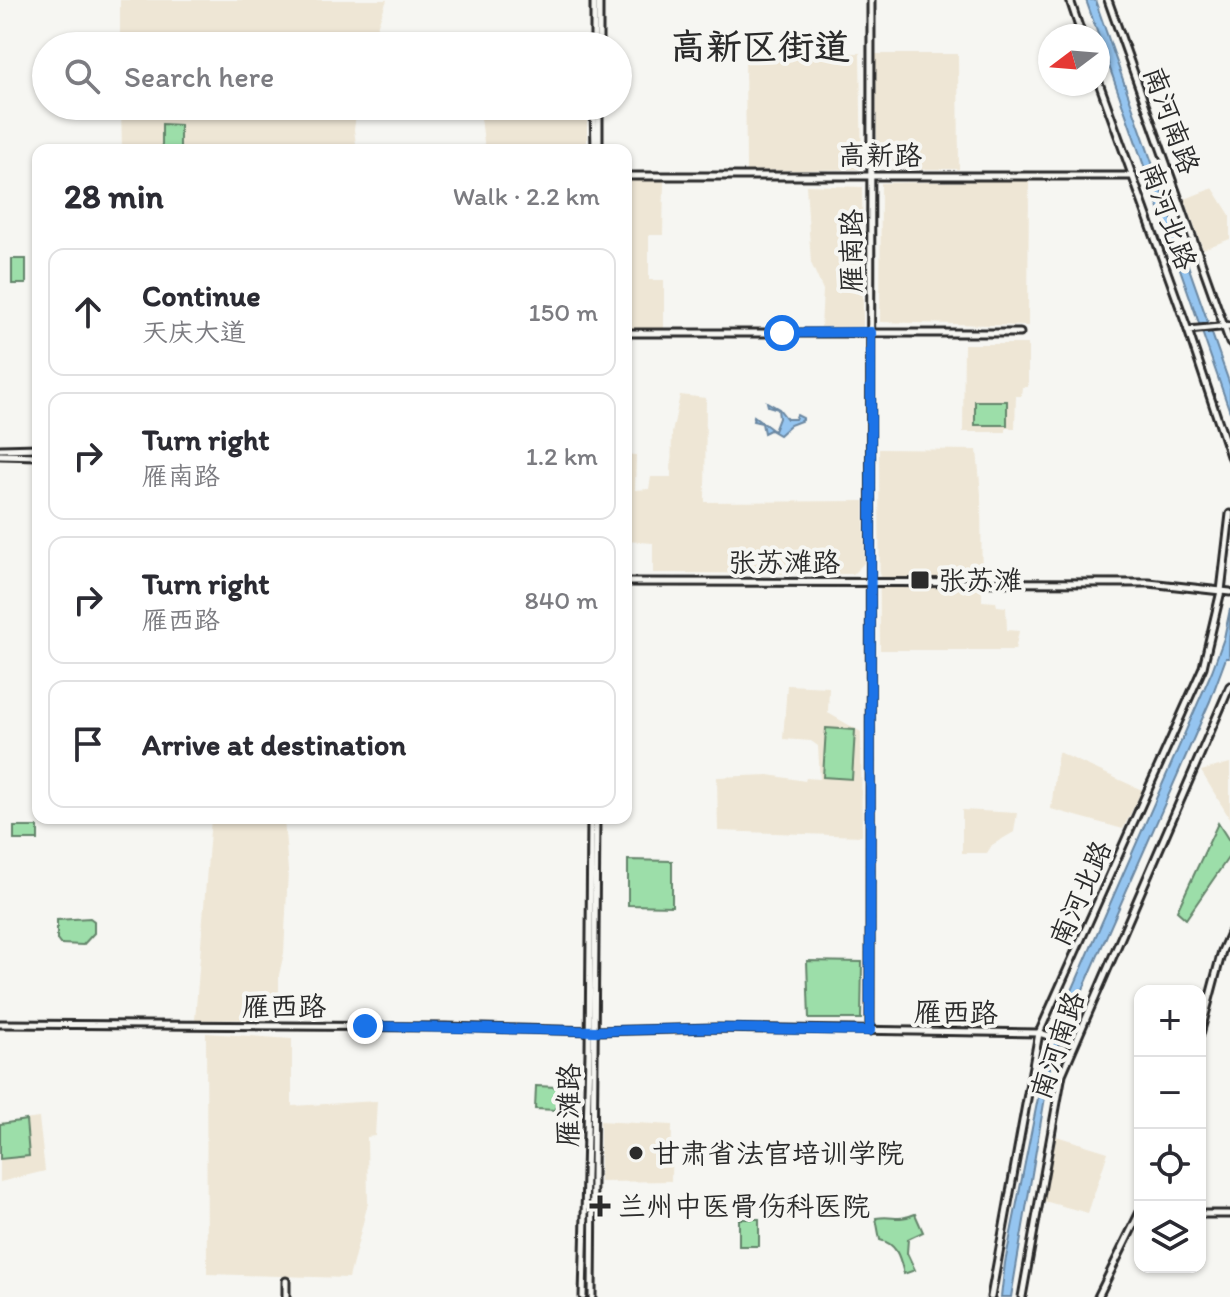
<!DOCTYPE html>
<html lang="en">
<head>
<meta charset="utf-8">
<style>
  :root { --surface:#fff; --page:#f7f7f7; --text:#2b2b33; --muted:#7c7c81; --line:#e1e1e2 }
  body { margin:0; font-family:Itim,"LXGW WenKai TC",sans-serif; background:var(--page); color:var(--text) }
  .controls { position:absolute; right:24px; bottom:24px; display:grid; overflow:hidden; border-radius:16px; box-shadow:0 2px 6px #0004 }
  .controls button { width:72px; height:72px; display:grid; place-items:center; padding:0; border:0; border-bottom:2px solid var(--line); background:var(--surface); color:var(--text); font:40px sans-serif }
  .compass { position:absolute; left:1038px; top:24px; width:72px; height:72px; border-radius:50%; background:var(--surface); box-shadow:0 2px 6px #0004; rotate:254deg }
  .stop { position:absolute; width:24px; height:24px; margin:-18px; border:6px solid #1a73e8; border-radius:50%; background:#fff }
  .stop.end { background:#1a73e8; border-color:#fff; box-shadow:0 2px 8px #0008 }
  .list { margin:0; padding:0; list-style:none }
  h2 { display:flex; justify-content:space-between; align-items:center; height:104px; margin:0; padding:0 32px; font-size:34px }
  h2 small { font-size:26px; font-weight:400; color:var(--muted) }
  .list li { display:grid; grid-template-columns:52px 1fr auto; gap:24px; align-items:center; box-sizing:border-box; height:128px; margin:0 16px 16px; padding:0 16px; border:2px solid var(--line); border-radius:16px }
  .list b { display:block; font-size:30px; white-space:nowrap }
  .list p { margin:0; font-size:26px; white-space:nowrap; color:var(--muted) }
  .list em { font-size:26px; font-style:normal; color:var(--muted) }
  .icon { flex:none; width:44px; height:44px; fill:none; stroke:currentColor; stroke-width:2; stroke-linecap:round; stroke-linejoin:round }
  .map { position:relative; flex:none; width:1230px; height:1297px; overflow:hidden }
  .search { position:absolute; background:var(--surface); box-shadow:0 2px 6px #0004; left:32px; top:32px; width:600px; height:88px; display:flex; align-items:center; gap:20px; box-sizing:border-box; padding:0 28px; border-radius:44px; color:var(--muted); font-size:30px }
  .panel { position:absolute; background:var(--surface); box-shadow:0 2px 6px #0004; left:32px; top:144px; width:600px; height:680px; border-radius:16px }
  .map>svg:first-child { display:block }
</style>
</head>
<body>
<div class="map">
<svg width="1230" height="1297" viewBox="0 0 1230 1297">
  <rect width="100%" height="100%" fill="#f6f6f2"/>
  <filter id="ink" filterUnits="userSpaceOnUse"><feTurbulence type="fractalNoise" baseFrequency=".0125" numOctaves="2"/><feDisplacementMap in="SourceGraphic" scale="16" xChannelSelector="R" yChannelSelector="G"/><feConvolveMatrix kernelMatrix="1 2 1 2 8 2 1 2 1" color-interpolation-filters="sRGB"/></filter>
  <g filter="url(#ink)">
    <g fill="#eee6d5">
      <path d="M120,0H387L370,46H120Z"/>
      <path d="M860,53L862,169L746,171L745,54Z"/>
      <path d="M876,54H958L959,169H888L877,158Z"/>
      <path d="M121,106H357L354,130L357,150H122Z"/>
      <path d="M481,118L587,119V150H485Z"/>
      <path d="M626,178L664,180L663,235H649V280H664V333H626Z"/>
      <path d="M1029,180L1028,326L880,322L881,183Z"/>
      <path d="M806,185L862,187L863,327H821L823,290L811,263Z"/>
      <path d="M1213,188L1230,215V239L1203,249L1185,199Z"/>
      <path d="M964,344H1028V387H1022L1021,396H1016L1015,428H1006V432H963Z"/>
      <path d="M680,395L706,398L705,502L864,501V563L853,574L653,573V543L626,541V454L636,455L635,490L649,489L651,477H671L672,433Z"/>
      <path d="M879,449L977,450L981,494L982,601L996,602L997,606L1006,607L1007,630L1019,631L1015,650H880Z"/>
      <path d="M787,685L829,687L828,713L861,732L862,836L718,831L717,777L769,775L805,781L806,778L820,779L818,746L811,741L783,739Z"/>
      <path d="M1058,752L1142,790L1123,829L1051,809Z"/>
      <path d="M1230,763V819L1201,771Z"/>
      <path d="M962,810L1017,813L1014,832L992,845L987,853H962Z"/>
      <path d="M211,818H284L288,871L284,953L279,975V1019L195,1020Z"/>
      <path d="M206,1033L292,1039V1106L377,1101L375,1136L367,1137L368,1203L349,1278L207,1274Z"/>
      <path d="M39,1118L45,1171L0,1182V1123Z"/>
      <path d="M600,1121L672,1125L671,1181L600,1182Z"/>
      <path d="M1056,1136L1108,1152L1088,1213L1044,1201Z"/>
    </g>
    <g fill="#9cdea9" stroke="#64846a" stroke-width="2">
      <path d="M162,124L180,125V150H162Z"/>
      <rect x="12" y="259" width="14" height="25"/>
      <path d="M1007,401V425H975V401Z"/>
      <path d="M826,728L855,730L852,779L823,777Z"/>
      <path d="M1218,823L1230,842V855L1186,919L1177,911Z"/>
      <rect x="14" y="827" width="24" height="13"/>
      <path d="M628,860L672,861V906L628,905Z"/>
      <path d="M90,918L94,921V933L83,945L60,944L57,940V920Z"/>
      <path d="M807,961L862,962L861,1019H809Z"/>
      <path d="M536,1086L557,1087L556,1110L535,1109Z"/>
      <path d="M26,1120L29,1156L0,1159V1124Z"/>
      <path d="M915,1214L923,1232L908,1239L907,1253L915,1270L904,1274C900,1259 898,1244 880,1240L876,1218C894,1215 897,1222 915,1214Z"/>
      <rect x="739" y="1219" width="20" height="27"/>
    </g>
    <g fill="#95c5f0" stroke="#6b87a1" stroke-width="2">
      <path d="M1086,0H1095L1230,385V412Z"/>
      <path d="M767,402L779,409L787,419H795L797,415L803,418V420L790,425L779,435L770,430L764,433L762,423L753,421L754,416L774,431L779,418L778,409L768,406Z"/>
      <path d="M1230,609L1229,658H1226L1210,701L1051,1062L1011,1297H1001L1005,1263L1049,1043L1212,671L1224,638Z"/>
    </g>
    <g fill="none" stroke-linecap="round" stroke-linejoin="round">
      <defs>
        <g id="secondary">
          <path d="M594,0V46"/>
          <path d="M599,0V46"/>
          <path d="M1070,0L1082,36"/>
          <path d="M1108,0L1230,343"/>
          <path d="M1098,80L1188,330L1230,456"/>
          <path d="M594,106L595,150"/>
          <path d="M599,106V150"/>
          <path d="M626,176H1133"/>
          <path d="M1188,330L1230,326"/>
          <path d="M626,333H1020"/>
          <path d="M0,449L38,448"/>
          <path d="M0,455L38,456"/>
          <path d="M626,582L1149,583L1230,592"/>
          <path d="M0,1024L445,1027L595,1031L715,1028L1039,1033L1073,1043"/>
          <path d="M870,1031L871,0"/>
          <path d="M1200,1034L1222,951L1230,933"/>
          <path d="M1200,1214H1230"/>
          <path d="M286,1297V1281"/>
          <path d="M583,1297L589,1052L591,818"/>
          <path d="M592,1297L596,818"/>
          <path d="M991,1297L1039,1033L1203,667L1221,591L1230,514"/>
          <path d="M1022,1297L1062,1074L1230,686"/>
          <path d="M1098,1297L1140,1212"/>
        </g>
      </defs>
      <use href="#secondary" stroke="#2b2b2b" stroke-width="11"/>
      <use href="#secondary" stroke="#f6f6f2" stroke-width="5"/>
    </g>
  </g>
  <g fill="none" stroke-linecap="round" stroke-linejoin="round" filter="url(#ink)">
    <path stroke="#1a73e8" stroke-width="10" d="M365,1026L595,1031L715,1028L870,1031L871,332L782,333"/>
  </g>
  <g fill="#2b2b2b" stroke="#f6f6f2" stroke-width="3">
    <rect x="910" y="570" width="20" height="20" rx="4"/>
    <circle cx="636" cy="1153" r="8"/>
    <path d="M596 1194h8v8h8v8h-8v8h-8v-8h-8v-8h8z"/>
  </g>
  <g text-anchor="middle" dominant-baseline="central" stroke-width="8" stroke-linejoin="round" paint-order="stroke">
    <g font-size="28" fill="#2b2b2b" stroke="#f6f6f2">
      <text transform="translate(1172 120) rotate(70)">南河南路</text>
      <text x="880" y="155">高新路</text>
      <text transform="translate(1169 216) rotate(70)">南河北路</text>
      <text transform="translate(851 251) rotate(-90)">雁南路</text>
      <text x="784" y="562">张苏滩路</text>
      <text transform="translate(1080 893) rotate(-66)">南河北路</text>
      <text x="284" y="1006">雁西路</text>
      <text transform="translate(956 1012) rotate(1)">雁西路</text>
      <text transform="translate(1057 1045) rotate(-71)">南河南路</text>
      <text transform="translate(568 1105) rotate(-89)">雁滩路</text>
    </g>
    <g font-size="28" fill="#2b2b2b" stroke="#f6f6f2" text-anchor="start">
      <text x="938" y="580">张苏滩</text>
      <text x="652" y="1153">甘肃省法官培训学院</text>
      <text x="618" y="1206">兰州中医骨伤科医院</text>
    </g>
    <g font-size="36" font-weight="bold" fill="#2b2b2b" stroke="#f6f6f2">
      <text x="760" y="46">高新区街道</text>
    </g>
  </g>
</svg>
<div class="controls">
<button>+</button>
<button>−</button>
<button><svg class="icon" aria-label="locate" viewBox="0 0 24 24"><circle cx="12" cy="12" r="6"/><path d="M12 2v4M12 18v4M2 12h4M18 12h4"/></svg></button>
<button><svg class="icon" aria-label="layers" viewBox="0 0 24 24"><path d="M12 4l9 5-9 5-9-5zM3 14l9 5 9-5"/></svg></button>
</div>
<svg class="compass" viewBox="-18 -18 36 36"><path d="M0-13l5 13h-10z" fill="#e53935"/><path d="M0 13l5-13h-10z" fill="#7c7c81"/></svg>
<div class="stop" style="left:782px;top:333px"></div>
<div class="stop end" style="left:365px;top:1026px"></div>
<div class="search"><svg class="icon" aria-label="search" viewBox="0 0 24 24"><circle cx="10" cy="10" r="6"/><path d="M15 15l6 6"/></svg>Search here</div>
<section class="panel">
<h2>28 min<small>Walk · 2.2 km</small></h2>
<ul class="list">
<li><svg class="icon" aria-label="ahead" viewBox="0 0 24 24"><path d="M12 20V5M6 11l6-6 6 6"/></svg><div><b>Continue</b><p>天庆大道</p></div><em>150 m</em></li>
<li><svg class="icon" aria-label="right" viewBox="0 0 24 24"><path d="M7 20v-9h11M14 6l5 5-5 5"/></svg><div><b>Turn right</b><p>雁南路</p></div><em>1.2 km</em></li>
<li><svg class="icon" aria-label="right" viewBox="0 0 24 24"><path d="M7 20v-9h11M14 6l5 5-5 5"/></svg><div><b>Turn right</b><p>雁西路</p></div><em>840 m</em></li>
<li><svg class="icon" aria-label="arrive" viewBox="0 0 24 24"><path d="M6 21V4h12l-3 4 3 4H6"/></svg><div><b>Arrive at destination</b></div></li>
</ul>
</section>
</div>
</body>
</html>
